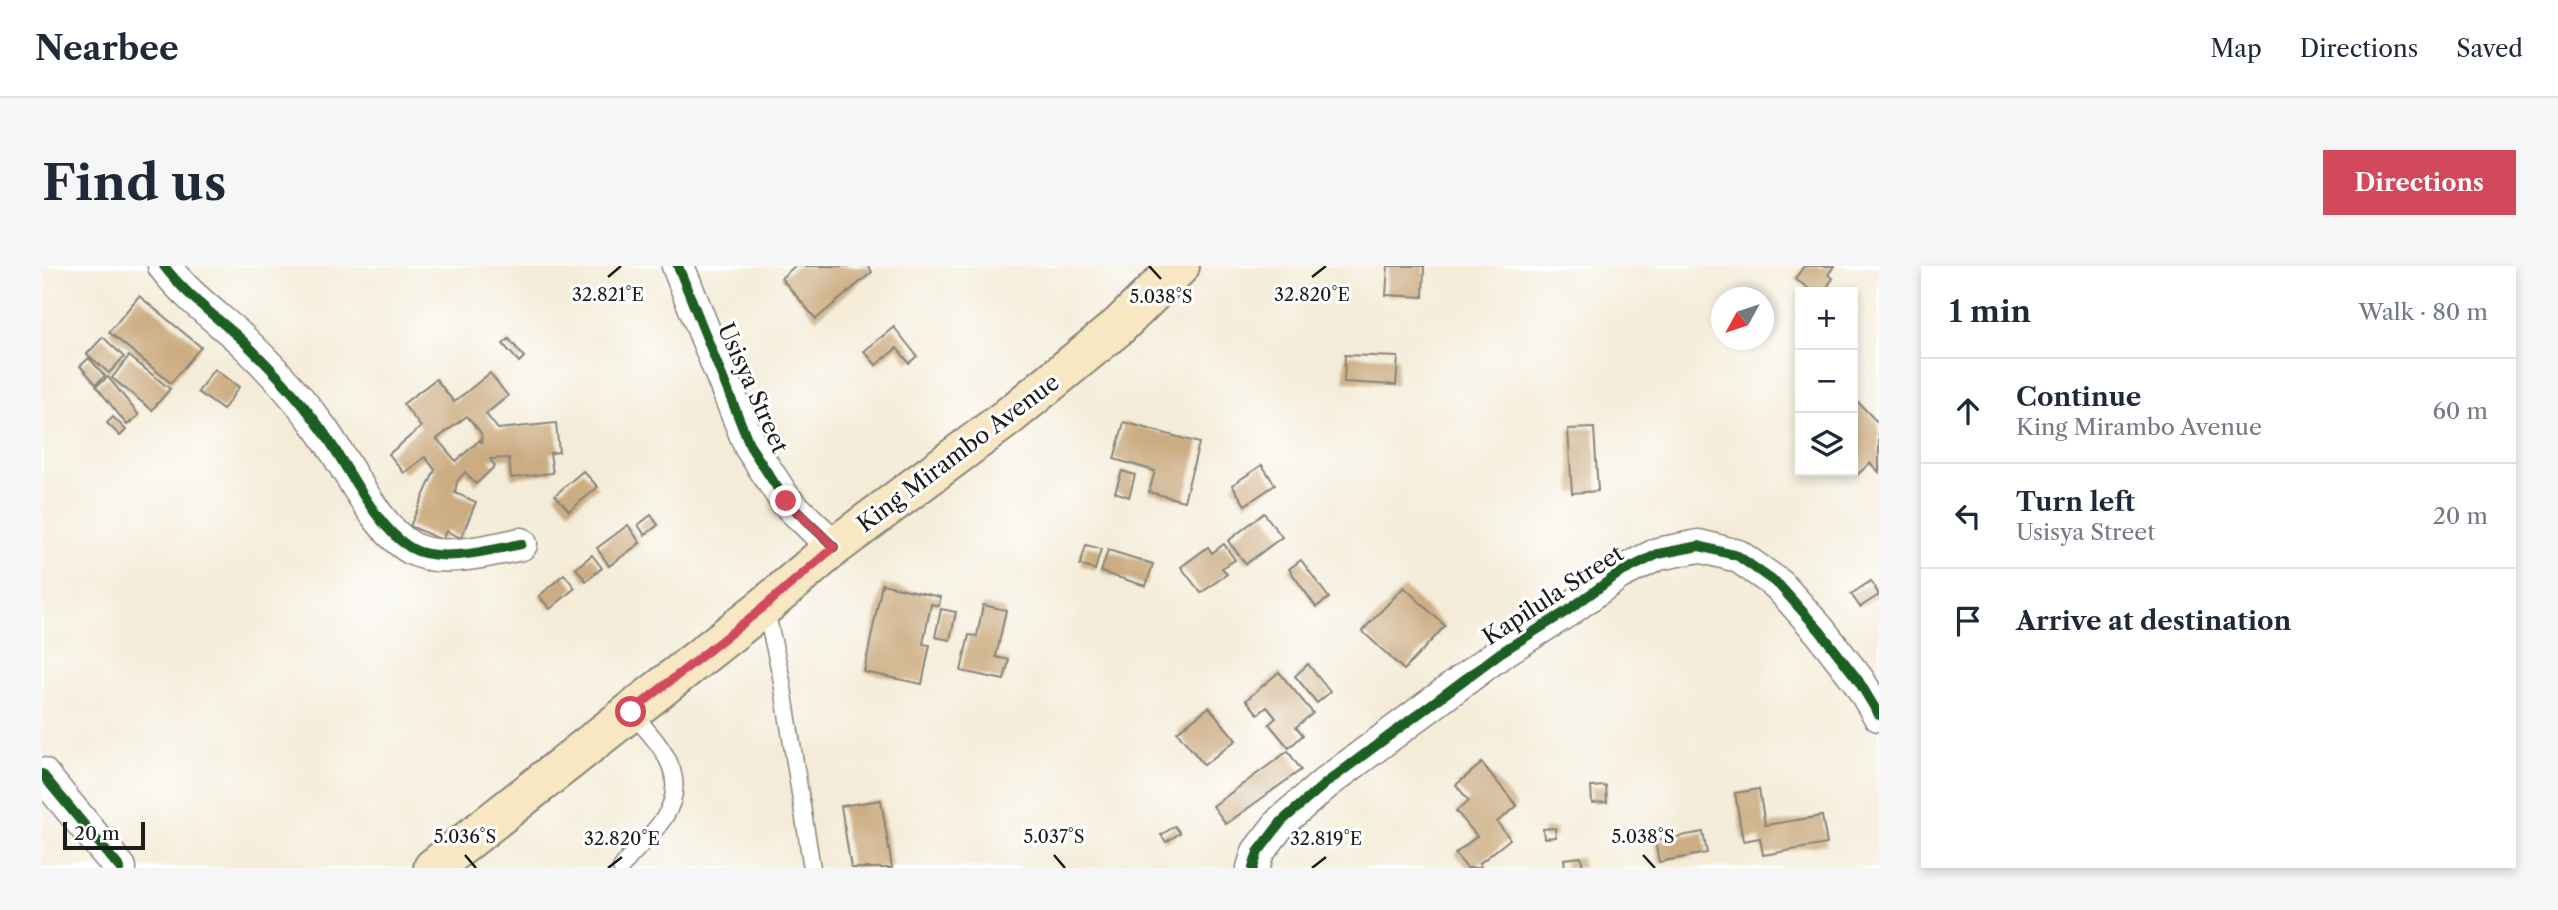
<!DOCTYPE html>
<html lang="en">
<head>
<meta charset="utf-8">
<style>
  :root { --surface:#fff; --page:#f6f6f7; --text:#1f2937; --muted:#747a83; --line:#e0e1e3; --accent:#d1495b }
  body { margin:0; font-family:"Libre Caslon Text",serif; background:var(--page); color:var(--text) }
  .controls { position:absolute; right:21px; top:21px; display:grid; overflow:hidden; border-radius:0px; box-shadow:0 4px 10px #0003 }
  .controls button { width:63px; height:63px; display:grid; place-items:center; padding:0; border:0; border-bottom:2px solid var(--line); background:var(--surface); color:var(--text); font:35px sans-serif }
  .compass { position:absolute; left:1669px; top:21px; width:63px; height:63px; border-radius:50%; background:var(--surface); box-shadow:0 4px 10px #0003; rotate:230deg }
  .scale { position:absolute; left:21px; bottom:18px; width:82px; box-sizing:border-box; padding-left:7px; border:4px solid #1c1c1c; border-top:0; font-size:19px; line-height:24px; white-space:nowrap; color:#1c1c1c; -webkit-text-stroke:5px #fff; paint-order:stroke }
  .stop { position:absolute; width:21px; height:21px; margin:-16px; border:5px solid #d1495b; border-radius:50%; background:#fff }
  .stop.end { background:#d1495b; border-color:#fff; box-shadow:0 2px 7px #0008 }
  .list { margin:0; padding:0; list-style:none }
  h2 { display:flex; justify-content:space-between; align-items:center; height:91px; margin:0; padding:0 28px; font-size:30px }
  h2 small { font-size:23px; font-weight:400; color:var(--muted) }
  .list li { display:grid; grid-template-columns:46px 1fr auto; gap:21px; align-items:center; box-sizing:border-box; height:105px; padding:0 28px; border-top:2px solid var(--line) }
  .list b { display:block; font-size:26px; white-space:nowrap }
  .list p { margin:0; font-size:23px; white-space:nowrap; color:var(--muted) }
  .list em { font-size:23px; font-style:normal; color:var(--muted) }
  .icon { flex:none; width:38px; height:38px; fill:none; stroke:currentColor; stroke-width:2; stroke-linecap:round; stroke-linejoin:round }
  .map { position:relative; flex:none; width:1837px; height:602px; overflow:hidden; border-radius:0px }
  header { display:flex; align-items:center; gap:42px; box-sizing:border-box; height:98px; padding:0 35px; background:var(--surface); border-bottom:2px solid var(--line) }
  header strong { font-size:33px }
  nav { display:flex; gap:38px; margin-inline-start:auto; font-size:24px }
  .intro { display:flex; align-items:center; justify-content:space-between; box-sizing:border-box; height:168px; padding:0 42px }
  h1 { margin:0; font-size:49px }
  .button { padding:18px 32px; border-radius:0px; background:var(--accent); color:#fff; font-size:24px; font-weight:700 }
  main { display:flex; gap:42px; padding:0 42px }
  aside { flex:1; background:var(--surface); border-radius:0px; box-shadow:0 4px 10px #0003 }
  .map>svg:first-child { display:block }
</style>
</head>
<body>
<header>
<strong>Nearbee</strong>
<nav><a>Map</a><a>Directions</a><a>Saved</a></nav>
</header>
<div class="intro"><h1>Find us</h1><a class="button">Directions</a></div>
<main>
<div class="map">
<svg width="1837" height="602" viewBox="0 0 1837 602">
  <rect width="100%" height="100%" fill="#fff"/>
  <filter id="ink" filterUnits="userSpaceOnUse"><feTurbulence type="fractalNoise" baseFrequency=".0143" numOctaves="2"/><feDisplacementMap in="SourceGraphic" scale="14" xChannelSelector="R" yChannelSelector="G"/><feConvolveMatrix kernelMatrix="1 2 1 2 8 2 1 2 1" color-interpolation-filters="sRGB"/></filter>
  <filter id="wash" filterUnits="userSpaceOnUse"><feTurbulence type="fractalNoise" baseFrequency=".00686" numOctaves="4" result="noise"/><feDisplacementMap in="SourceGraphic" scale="28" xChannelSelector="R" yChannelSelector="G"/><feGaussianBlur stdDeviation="1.57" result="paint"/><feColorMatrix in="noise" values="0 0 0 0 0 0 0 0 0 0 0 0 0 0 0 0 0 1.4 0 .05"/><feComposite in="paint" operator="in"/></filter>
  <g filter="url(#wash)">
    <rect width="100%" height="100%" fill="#f4ecd8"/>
    <g id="blocks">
      <g fill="#ccad83" fill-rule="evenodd">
        <path d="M753,0H826L830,6L774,53L739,12Z"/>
        <path d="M1346,0H1382L1381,31L1344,29Z"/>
        <path d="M1762,0H1792L1786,9L1791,12L1782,26H1772L1753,13Z"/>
        <path d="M97,30L159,81L129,117L67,66Z"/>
        <path d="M852,61L875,90L867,97L855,82L834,99L822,85Z"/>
        <path d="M61,71L82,91L67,107L45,88Z"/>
        <path d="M467,73L482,91L477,96L461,78Z"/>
        <path d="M1303,89L1356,91L1354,119L1302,116Z"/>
        <path d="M87,90L128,123L110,144L70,112Z"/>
        <path d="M47,92L63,110L54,118L38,100Z"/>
        <path d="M172,103L197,121L181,144L156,126Z"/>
        <path d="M448,107L466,130L444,148L456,163L514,157L517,186L508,187L511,207L469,212L467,192L448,193L453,200L434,218L423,206L415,216L413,227L434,236L419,272L404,265L400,274L368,260L393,204L383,191L362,207L347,188L379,161L361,138L394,113L412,136ZM425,150L439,167L440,177L438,174L414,195L395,173Z"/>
        <path d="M66,111L97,149L85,159L54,120Z"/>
        <path d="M1815,135L1837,158V206L1828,197L1815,209L1811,205V139Z"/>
        <path d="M71,151L84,164L78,170L65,157Z"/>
        <path d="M1082,156L1157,177L1142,235L1107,226L1113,205L1072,193Z"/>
        <path d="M1552,162L1556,225L1530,227L1526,163Z"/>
        <path d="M1220,199L1233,219L1203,239L1190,219Z"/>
        <path d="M541,205L556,221L527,245L513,229Z"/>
        <path d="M1080,205L1093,209L1087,231L1073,226Z"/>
        <path d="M1222,247L1240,271L1204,298L1186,275Z"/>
        <path d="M609,249L616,259L603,269L596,259Z"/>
        <path d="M586,259L598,277L567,300L555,282Z"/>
        <path d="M1182,278L1193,294L1180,302L1185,308L1159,327L1139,301L1166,281L1170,287Z"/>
        <path d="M1044,279L1059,283L1053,304L1038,299Z"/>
        <path d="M1066,284L1111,298L1104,320L1059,306Z"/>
        <path d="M550,289L560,302L544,315L534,302Z"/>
        <path d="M1259,294L1287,332L1274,341L1247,303Z"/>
        <path d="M522,308L533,322L508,343L497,330Z"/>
        <path d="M1829,315L1837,329L1818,341L1809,328Z"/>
        <path d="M840,318L898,331L897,340L889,338L881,378L888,379L880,418L822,406Z"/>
        <path d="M1362,321L1403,360L1362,404L1320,365Z"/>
        <path d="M941,339L964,344L954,391L967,394L962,414L919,405L927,369L935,370Z"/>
        <path d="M899,343L914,346L908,374L893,371Z"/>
        <path d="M1266,398L1288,426L1275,437L1253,410Z"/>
        <path d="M1237,406L1271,447L1254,461L1261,469L1247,482L1227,458L1234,452L1225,441L1216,448L1204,434Z"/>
        <path d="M1167,441L1194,474L1162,499L1135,466Z"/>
        <path d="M1246,485L1259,504L1184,558L1171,540Z"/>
        <path d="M1440,497L1475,540L1455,556L1468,573L1437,598L1440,602H1425L1413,588L1435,570L1414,545L1427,535L1414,519Z"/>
        <path d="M1564,520L1565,536L1550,537L1549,521Z"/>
        <path d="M1717,523L1723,559L1780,550L1785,578L1721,589L1718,572L1701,575L1693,527Z"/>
        <path d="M839,534L850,602H809L799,540Z"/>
        <path d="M1133,560L1138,567L1124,576L1119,569Z"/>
        <path d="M1513,562L1514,571L1502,572L1501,563Z"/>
        <path d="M1661,566L1665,587L1617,596L1613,575Z"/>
        <path d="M1539,591L1541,602H1523L1522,593Z"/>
      </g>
    </g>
  </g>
  <g filter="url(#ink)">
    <use href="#blocks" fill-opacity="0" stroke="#88847a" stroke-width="2"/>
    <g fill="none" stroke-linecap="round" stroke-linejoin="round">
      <defs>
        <g id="lane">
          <path d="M723,340L739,410L770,602"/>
          <path d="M579,602C592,584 610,570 622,552C650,509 616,477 589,446"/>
        </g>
        <g id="street">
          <path d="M122,0C143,28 173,50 199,73C227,100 254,128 277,160C304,195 332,261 369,282C397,298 449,284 479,278"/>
          <path d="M636,0L708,180L744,235L792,281"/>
          <path d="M0,508L78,602"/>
          <path d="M1211,602L1216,586L1240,555L1284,517L1458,387L1525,345L1576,308L1616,288L1657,280L1696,290L1737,319L1778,365L1816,414L1837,449"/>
        </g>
        <path id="secondary" d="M391,602L723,340L792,281L966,151L1077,60L1138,0"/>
      </defs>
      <use href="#lane" stroke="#88847a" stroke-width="19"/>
      <use href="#street" stroke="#88847a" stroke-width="35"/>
      <use href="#secondary" stroke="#88847a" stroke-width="42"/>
      <use href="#lane" stroke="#fff" stroke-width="16"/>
      <use href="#street" stroke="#fff" stroke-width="32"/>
      <use href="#secondary" stroke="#f7e8c3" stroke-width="38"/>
      <defs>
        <g id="cycleway">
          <path d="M122,0C143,28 173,50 199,73C227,100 254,128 277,160C304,195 332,261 369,282C397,298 449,284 479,278"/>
          <path d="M636,0L708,180L744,235L792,281"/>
          <path d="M0,508L78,602"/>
          <path d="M1211,602L1216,586L1240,555L1284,517L1458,387L1525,345L1576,308L1616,288L1657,280L1696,290L1737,319L1778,365L1816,414L1837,449"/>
        </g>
      </defs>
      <use href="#cycleway" stroke="#fff" stroke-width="15"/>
      <use href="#cycleway" stroke="#1b5e20" stroke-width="10"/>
    </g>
  </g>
  <g fill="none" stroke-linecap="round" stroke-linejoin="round" filter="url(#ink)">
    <path stroke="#d1495b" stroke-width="9" d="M589,446L723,340L792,281L744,235"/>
  </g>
  <path fill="none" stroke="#1c1c1c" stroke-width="2.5" d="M1107,0L1119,13M566,11L579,0M1270,11L1284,0M423,589L434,602M1012,589L1023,602M1601,589L1613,602M566,602L580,591M1270,602L1284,591"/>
  <g text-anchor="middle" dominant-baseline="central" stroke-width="6" stroke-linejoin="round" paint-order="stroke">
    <g font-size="23" fill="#1c1c1c" stroke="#fff">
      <text transform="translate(711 122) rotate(66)">Usisya Street</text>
      <text transform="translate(916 187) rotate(-37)">King Mirambo Avenue</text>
      <text transform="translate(1511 329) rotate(-33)">Kapilula Street</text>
    </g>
  </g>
  <g font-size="18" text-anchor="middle" fill="#1c1c1c" stroke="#fff" stroke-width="6" stroke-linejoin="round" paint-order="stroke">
    <text x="566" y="35">32.821°E</text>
    <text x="1270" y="35">32.820°E</text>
    <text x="1119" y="37">5.038°S</text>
    <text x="423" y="577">5.036°S</text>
    <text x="1012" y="577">5.037°S</text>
    <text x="1601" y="577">5.038°S</text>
    <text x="580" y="579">32.820°E</text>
    <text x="1284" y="579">32.819°E</text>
  </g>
</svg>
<div class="controls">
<button>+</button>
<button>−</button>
<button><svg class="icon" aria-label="layers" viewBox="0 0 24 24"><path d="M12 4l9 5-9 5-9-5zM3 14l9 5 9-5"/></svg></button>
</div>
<svg class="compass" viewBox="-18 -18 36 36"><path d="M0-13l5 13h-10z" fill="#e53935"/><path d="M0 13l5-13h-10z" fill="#747a83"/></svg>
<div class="scale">20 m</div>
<div class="stop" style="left:589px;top:446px"></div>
<div class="stop end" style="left:744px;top:235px"></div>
</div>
<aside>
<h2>1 min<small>Walk · 80 m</small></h2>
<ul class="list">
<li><svg class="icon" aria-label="ahead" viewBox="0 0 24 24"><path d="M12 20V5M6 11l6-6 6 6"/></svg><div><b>Continue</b><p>King Mirambo Avenue</p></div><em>60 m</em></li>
<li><svg class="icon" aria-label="left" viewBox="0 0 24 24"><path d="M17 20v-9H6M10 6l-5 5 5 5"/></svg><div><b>Turn left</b><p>Usisya Street</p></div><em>20 m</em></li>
<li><svg class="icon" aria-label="arrive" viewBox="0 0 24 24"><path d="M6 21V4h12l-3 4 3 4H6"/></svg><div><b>Arrive at destination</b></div></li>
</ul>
</aside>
</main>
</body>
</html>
